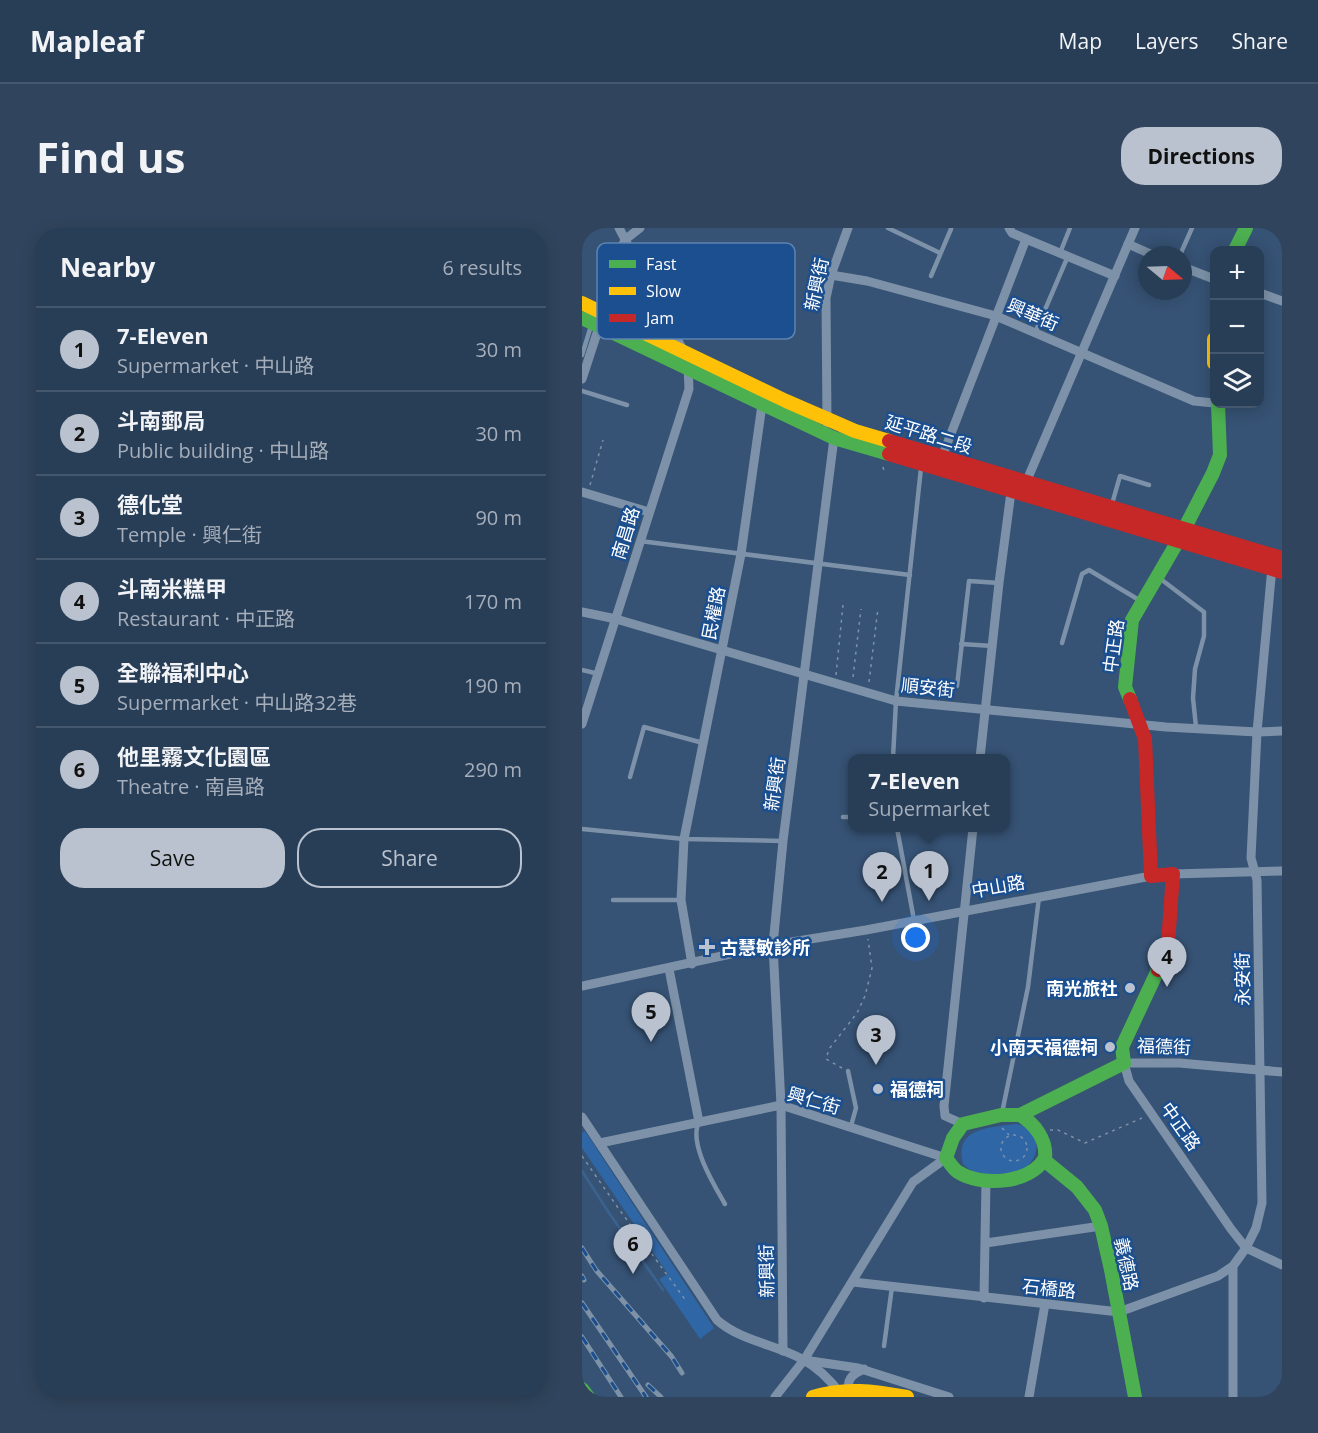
<!DOCTYPE html>
<html lang="en">
<head>
<meta charset="utf-8">
<style>
  :root { --surface:#283e57; --page:#30455d; --text:#f1f3f6; --muted:#a5aeba; --line:#44576d; --accent:#b9c2ce }
  body { margin:0; font-family:"Open Sans","Noto Sans TC",sans-serif; background:var(--page); color:var(--text) }
  .controls { position:absolute; right:18px; top:18px; display:grid; overflow:hidden; border-radius:12px; box-shadow:0 3px 15px #0003 }
  .controls button { width:54px; height:54px; display:grid; place-items:center; padding:0; border:0; border-bottom:2px solid var(--line); background:var(--surface); color:var(--text); font:30px sans-serif }
  .compass { position:absolute; left:556px; top:18px; width:54px; height:54px; border-radius:50%; background:var(--surface); box-shadow:0 3px 15px #0003; rotate:109deg }
  .you { position:absolute; left:334px; top:710px; width:21px; height:21px; margin:-15px; border:4px solid #fff; border-radius:50%; background:#1a73e8; box-shadow:0 0 0 9px #1a73e833 }
  .badge { display:grid; place-items:center; width:39px; height:39px; border-radius:50%; background:var(--accent); color:#111; font-size:20px; font-weight:700 }
  .pin { position:absolute; translate:-50% -50px; filter:drop-shadow(0 2px 3px #0008) }
  .pin::after { content:''; position:absolute; top:32px; width:21px; height:18px; background:inherit; clip-path:polygon(0 0,100% 0,50% 100%) }
  .popup { position:absolute; left:266px; top:526px; width:162px; height:78px; box-sizing:border-box; display:grid; place-content:center; border-radius:12px; background:var(--surface); filter:drop-shadow(0 2px 4px #0005); font-size:20px; white-space:nowrap; color:var(--muted) }
  .popup b { font-size:22px; color:var(--text) }
  .popup::after { content:''; position:absolute; left:50%; top:100%; margin-left:-12px; border:12px solid transparent; border-top-color:var(--surface) }
  .list { margin:0; padding:0; list-style:none }
  h2 { display:flex; justify-content:space-between; align-items:center; height:78px; margin:0; padding:0 24px; font-size:26px }
  h2 small { font-size:20px; font-weight:400; color:var(--muted) }
  .list li { display:grid; grid-template-columns:39px 1fr auto; gap:18px; align-items:center; box-sizing:border-box; height:84px; padding:0 24px; border-top:2px solid var(--line) }
  .list b { display:block; font-size:22px; white-space:nowrap }
  .list p { margin:0; font-size:20px; white-space:nowrap; color:var(--muted) }
  .list em { font-size:20px; font-style:normal; color:var(--muted) }
  .actions { display:flex; gap:12px; padding:18px 24px }
  .actions a { flex:1; padding:14px 0; border:2px solid var(--accent); border-radius:24px; text-align:center; font-size:21px; color:var(--accent) }
  .actions .main { background:var(--accent); color:#111 }
  .icon { flex:none; width:33px; height:33px; fill:none; stroke:currentColor; stroke-width:2; stroke-linecap:round; stroke-linejoin:round }
  .map { position:relative; flex:none; width:700px; height:1169px; overflow:hidden; border-radius:24px }
  header { display:flex; align-items:center; gap:36px; box-sizing:border-box; height:84px; padding:0 30px; background:var(--surface); border-bottom:2px solid var(--line) }
  header strong { font-size:28px }
  nav { display:flex; gap:33px; margin-inline-start:auto; font-size:21px }
  .intro { display:flex; align-items:center; justify-content:space-between; box-sizing:border-box; height:144px; padding:0 36px }
  h1 { margin:0; font-size:42px }
  .button { padding:15px 27px; border-radius:24px; background:var(--accent); color:#111; font-size:21px; font-weight:700 }
  main { display:flex; gap:36px; padding:0 36px }
  aside { flex:1; background:var(--surface); border-radius:24px; box-shadow:0 3px 15px #0003 }
  .map>svg:first-child { display:block }
</style>
</head>
<body>
<header>
<strong>Mapleaf</strong>
<nav><a>Map</a><a>Layers</a><a>Share</a></nav>
</header>
<div class="intro"><h1>Find us</h1><a class="button">Directions</a></div>
<main>
<aside>
<h2>Nearby<small>6 results</small></h2>
<ul class="list">
<li><span class="badge">1</span><div><b>7-Eleven</b><p>Supermarket · 中山路</p></div><em>30 m</em></li>
<li><span class="badge">2</span><div><b>斗南郵局</b><p>Public building · 中山路</p></div><em>30 m</em></li>
<li><span class="badge">3</span><div><b>德化堂</b><p>Temple · 興仁街</p></div><em>90 m</em></li>
<li><span class="badge">4</span><div><b>斗南米糕甲</b><p>Restaurant · 中正路</p></div><em>170 m</em></li>
<li><span class="badge">5</span><div><b>全聯福利中心</b><p>Supermarket · 中山路32巷</p></div><em>190 m</em></li>
<li><span class="badge">6</span><div><b>他里霧文化園區</b><p>Theatre · 南昌路</p></div><em>290 m</em></li>
</ul>
<div class="actions"><a class="main">Save</a><a>Share</a></div>
</aside>
<div class="map">
<svg width="700" height="1169" viewBox="0 0 700 1169">
  <rect width="100%" height="100%" fill="#365274"/>
  <g fill="#2f66a5">
    <path d="M432,896C440,896 447,900 451,907C461,922 448,942 431,946C421,948 402,948 393,944C389,943 384,939 381,936C372,900 405,900 432,896Z"/>
    <path d="M3,903L132,1100L118,1111L77,1051L86,1046L0,920V905Z"/>
  </g>
  <g fill="none" stroke-linecap="round" stroke-linejoin="round">
    <path stroke="#3b618d" stroke-width="3" d="M0,943L27,985L81,1062"/>
    <g stroke="#7d92a8" stroke-width="1.5" stroke-dasharray="3 4.5" stroke-linecap="butt">
      <path d="M301,239L302,243"/>
      <path d="M8,257L21,212"/>
      <path d="M254,447L261,377"/>
      <path d="M271,449L279,381"/>
      <path d="M287,454L296,380"/>
      <path d="M260,840L244,831L247,821L275,785L283,768L290,740L286,711"/>
      <path d="M420,900L427,907"/>
      <path d="M468,902H476L503,915L560,890"/>
      <circle cx="432" cy="920" r="13"/>
      <path d="M0,928L34,977L102,1070L106,1067"/>
    </g>
    <g stroke="#7d92a8" stroke-width="4.5">
      <path d="M306,0L358,25"/>
      <path d="M478,25L488,0"/>
      <path d="M598,27L610,0"/>
      <path d="M349,48L369,1"/>
      <path d="M453,105L486,28"/>
      <path d="M0,127L9,98"/>
      <path d="M0,163L45,177"/>
      <path d="M530,276L538,248L567,257"/>
      <path d="M58,313L328,347"/>
      <path d="M576,349L622,384V408L613,441L611,470L614,499"/>
      <path d="M480,415L500,346L507,342L557,372"/>
      <path d="M379,416L411,418"/>
      <path d="M0,442L17,446"/>
      <path d="M375,458L387,353L417,355"/>
      <path d="M311,530L314,473L339,240"/>
      <path d="M48,549L62,499L121,515"/>
      <path d="M261,589H270"/>
      <path d="M315,600L332,692"/>
      <path d="M0,601L102,611L201,613"/>
      <path d="M31,672H99"/>
      <path d="M266,843L274,880L269,898"/>
      <path d="M420,885L446,759L457,669"/>
      <path d="M116,896C108,918 132,957 143,976"/>
      <path d="M302,1118L310,1059"/>
    </g>
    <g stroke="#7d92a8" stroke-width="9">
      <path d="M37,0L102,124"/>
      <path d="M427,0L430,5L444,11L533,48"/>
      <path d="M546,16L571,27"/>
      <path d="M601,39L632,51"/>
      <path d="M249,47L285,53L414,88L612,173L632,175"/>
      <path d="M678,65L700,73"/>
      <path d="M0,151L17,99L18,83L41,16L44,11L58,0"/>
      <path d="M245,195L244,70L249,47L266,0"/>
      <path d="M356,231L360,229L444,11"/>
      <path d="M0,264L67,284"/>
      <path d="M0,384L34,391L314,473L584,499L675,504L700,503"/>
      <path d="M0,496L107,161L106,138"/>
      <path d="M398,530L417,355L429,264L445,252L553,0"/>
      <path d="M591,646L700,643"/>
      <path d="M110,736L99,672L102,611L159,326L180,177L183,172"/>
      <path d="M87,741L117,894"/>
      <path d="M0,758L191,717L284,702L569,648"/>
      <path d="M700,844L597,835H542L547,853L649,1001L664,1020L700,1037"/>
      <path d="M0,889L135,1092C159,1113 192,1116 220,1131C235,1139 249,1153 259,1166"/>
      <path d="M381,896L363,888L362,878L391,600"/>
      <path d="M18,915L199,877L364,930"/>
      <path d="M404,1015L519,998"/>
      <path d="M271,1054L537,1084L636,1048L651,1038"/>
      <path d="M402,1070L404,953"/>
      <path d="M201,1123L199,877L191,717L201,613L252,210L251,207"/>
      <path d="M222,1132L276,1140L367,1169"/>
      <path d="M269,1166C262,1153 270,1146 282,1141"/>
      <path d="M193,1169L222,1132L331,954L364,930"/>
      <path d="M447,1169L463,1076"/>
      <path d="M651,1169V1038L664,1020L674,1000L680,975L675,652L669,630L675,504L690,339"/>
    </g>
    <g stroke="#4caf50" stroke-width="14">
      <path d="M653,22L664,0"/>
      <path d="M0,90L252,210L307,226"/>
      <path d="M548,471L543,459L550,392L596,313L631,245L638,227L636,176"/>
      <path d="M438,887C453,896 465,912 463,930C448,956 400,959 376,944C371,941 368,935 364,930L371,910L381,896L419,887H438L542,835L540,819L576,742"/>
      <path d="M462,932L495,959L513,982L519,998L529,1042L553,1169"/>
      <path d="M0,1161L6,1169"/>
    </g>
    <g stroke="#ffc107" stroke-width="14">
      <path d="M0,75L204,173L273,203L307,213"/>
      <path d="M632,111V135"/>
    </g>
    <g stroke="#c62828" stroke-width="14">
      <path d="M307,213L700,330"/>
      <path d="M307,226L700,344"/>
      <path d="M548,471L563,511L569,648L591,646L586,715L576,742"/>
    </g>
    <defs>
      <g id="rail">
        <path d="M0,1020L14,1042L90,1129L100,1145"/>
        <path d="M0,1048L2,1052"/>
        <path d="M0,1075L64,1169"/>
        <path d="M0,1109L39,1169"/>
        <path d="M66,1157L79,1169"/>
      </g>
    </defs>
    <use href="#rail" stroke="#7e92a7" stroke-width="5"/>
    <use href="#rail" stroke="#1b4f8f" stroke-width="3" stroke-dasharray="9" stroke-linecap="butt"/>
    <path stroke="#ffc107" stroke-width="14" d="M231,1169C263,1159 292,1163 325,1169"/>
  </g>
  <g fill="#b9c2ce" stroke="#1b4f8f" stroke-width="2">
    <path d="M122 710h6v6h6v6h-6v6h-6v-6h-6v-6h6z"/>
    <circle cx="548" cy="760" r="6"/>
    <circle cx="528" cy="819" r="6"/>
    <circle cx="296" cy="861" r="6"/>
  </g>
  <g text-anchor="middle" dominant-baseline="central" stroke-width="5" stroke-linejoin="round" paint-order="stroke">
    <g font-size="18" fill="#fff" stroke="#1b4f8f">
      <text transform="translate(234 56) rotate(-78)">新興街</text>
      <text transform="translate(451 86) rotate(23)">興華街</text>
      <text transform="translate(347 206) rotate(17)">延平路二段</text>
      <text transform="translate(43 305) rotate(-73)">南昌路</text>
      <text transform="translate(131 385) rotate(-79)">民權路</text>
      <text transform="translate(531 418) rotate(-82)">中正路</text>
      <text transform="translate(346 459) rotate(6)">順安街</text>
      <text transform="translate(192 556) rotate(-82)">新興街</text>
      <text transform="translate(416 658) rotate(-10)">中山路</text>
      <text transform="translate(660 751) rotate(-91)">永安街</text>
      <text transform="translate(582 818) rotate(2)">福德街</text>
      <text transform="translate(232 872) rotate(16)">興仁街</text>
      <text transform="translate(599 898) rotate(55)">中正路</text>
      <text transform="translate(545 1036) rotate(78)">義德路</text>
      <text transform="translate(184 1043) rotate(-91)">新興街</text>
      <text transform="translate(467 1060) rotate(6)">石橋路</text>
    </g>
    <g font-size="18" font-weight="bold" fill="#fff" stroke="#1b4f8f" text-anchor="start">
      <text x="138" y="719">古慧敏診所</text>
      <text x="536" y="760" text-anchor="end">南光旅社</text>
      <text x="516" y="819" text-anchor="end">小南天福德祠</text>
      <text x="308" y="861">福德祠</text>
    </g>
  </g>
  <rect x="15" y="15" width="198" height="96" rx="9" fill="#1b4f8f" stroke="#5f84b1" stroke-width="1.5"/>
  <rect x="27" y="32" width="27" height="8" fill="#4caf50"/>
  <rect x="27" y="59" width="27" height="8" fill="#ffc107"/>
  <rect x="27" y="86" width="27" height="8" fill="#c62828"/>
  <g font-size="16" fill="#fff">
    <text x="64" y="42">Fast</text>
    <text x="64" y="69">Slow</text>
    <text x="64" y="96">Jam</text>
  </g>
</svg>
<div class="controls">
<button>+</button>
<button>−</button>
<button><svg class="icon" aria-label="layers" viewBox="0 0 24 24"><path d="M12 4l9 5-9 5-9-5zM3 14l9 5 9-5"/></svg></button>
</div>
<svg class="compass" viewBox="-18 -18 36 36"><path d="M0-13l5 13h-10z" fill="#e53935"/><path d="M0 13l5-13h-10z" fill="#a5aeba"/></svg>
<div class="you"></div>
<div class="pin badge" style="left:347px;top:673px">1</div>
<div class="popup"><b>7-Eleven</b>Supermarket</div>
<div class="pin badge" style="left:300px;top:674px">2</div>
<div class="pin badge" style="left:294px;top:837px">3</div>
<div class="pin badge" style="left:585px;top:759px">4</div>
<div class="pin badge" style="left:69px;top:814px">5</div>
<div class="pin badge" style="left:51px;top:1046px">6</div>
</div>
</main>
</body>
</html>
